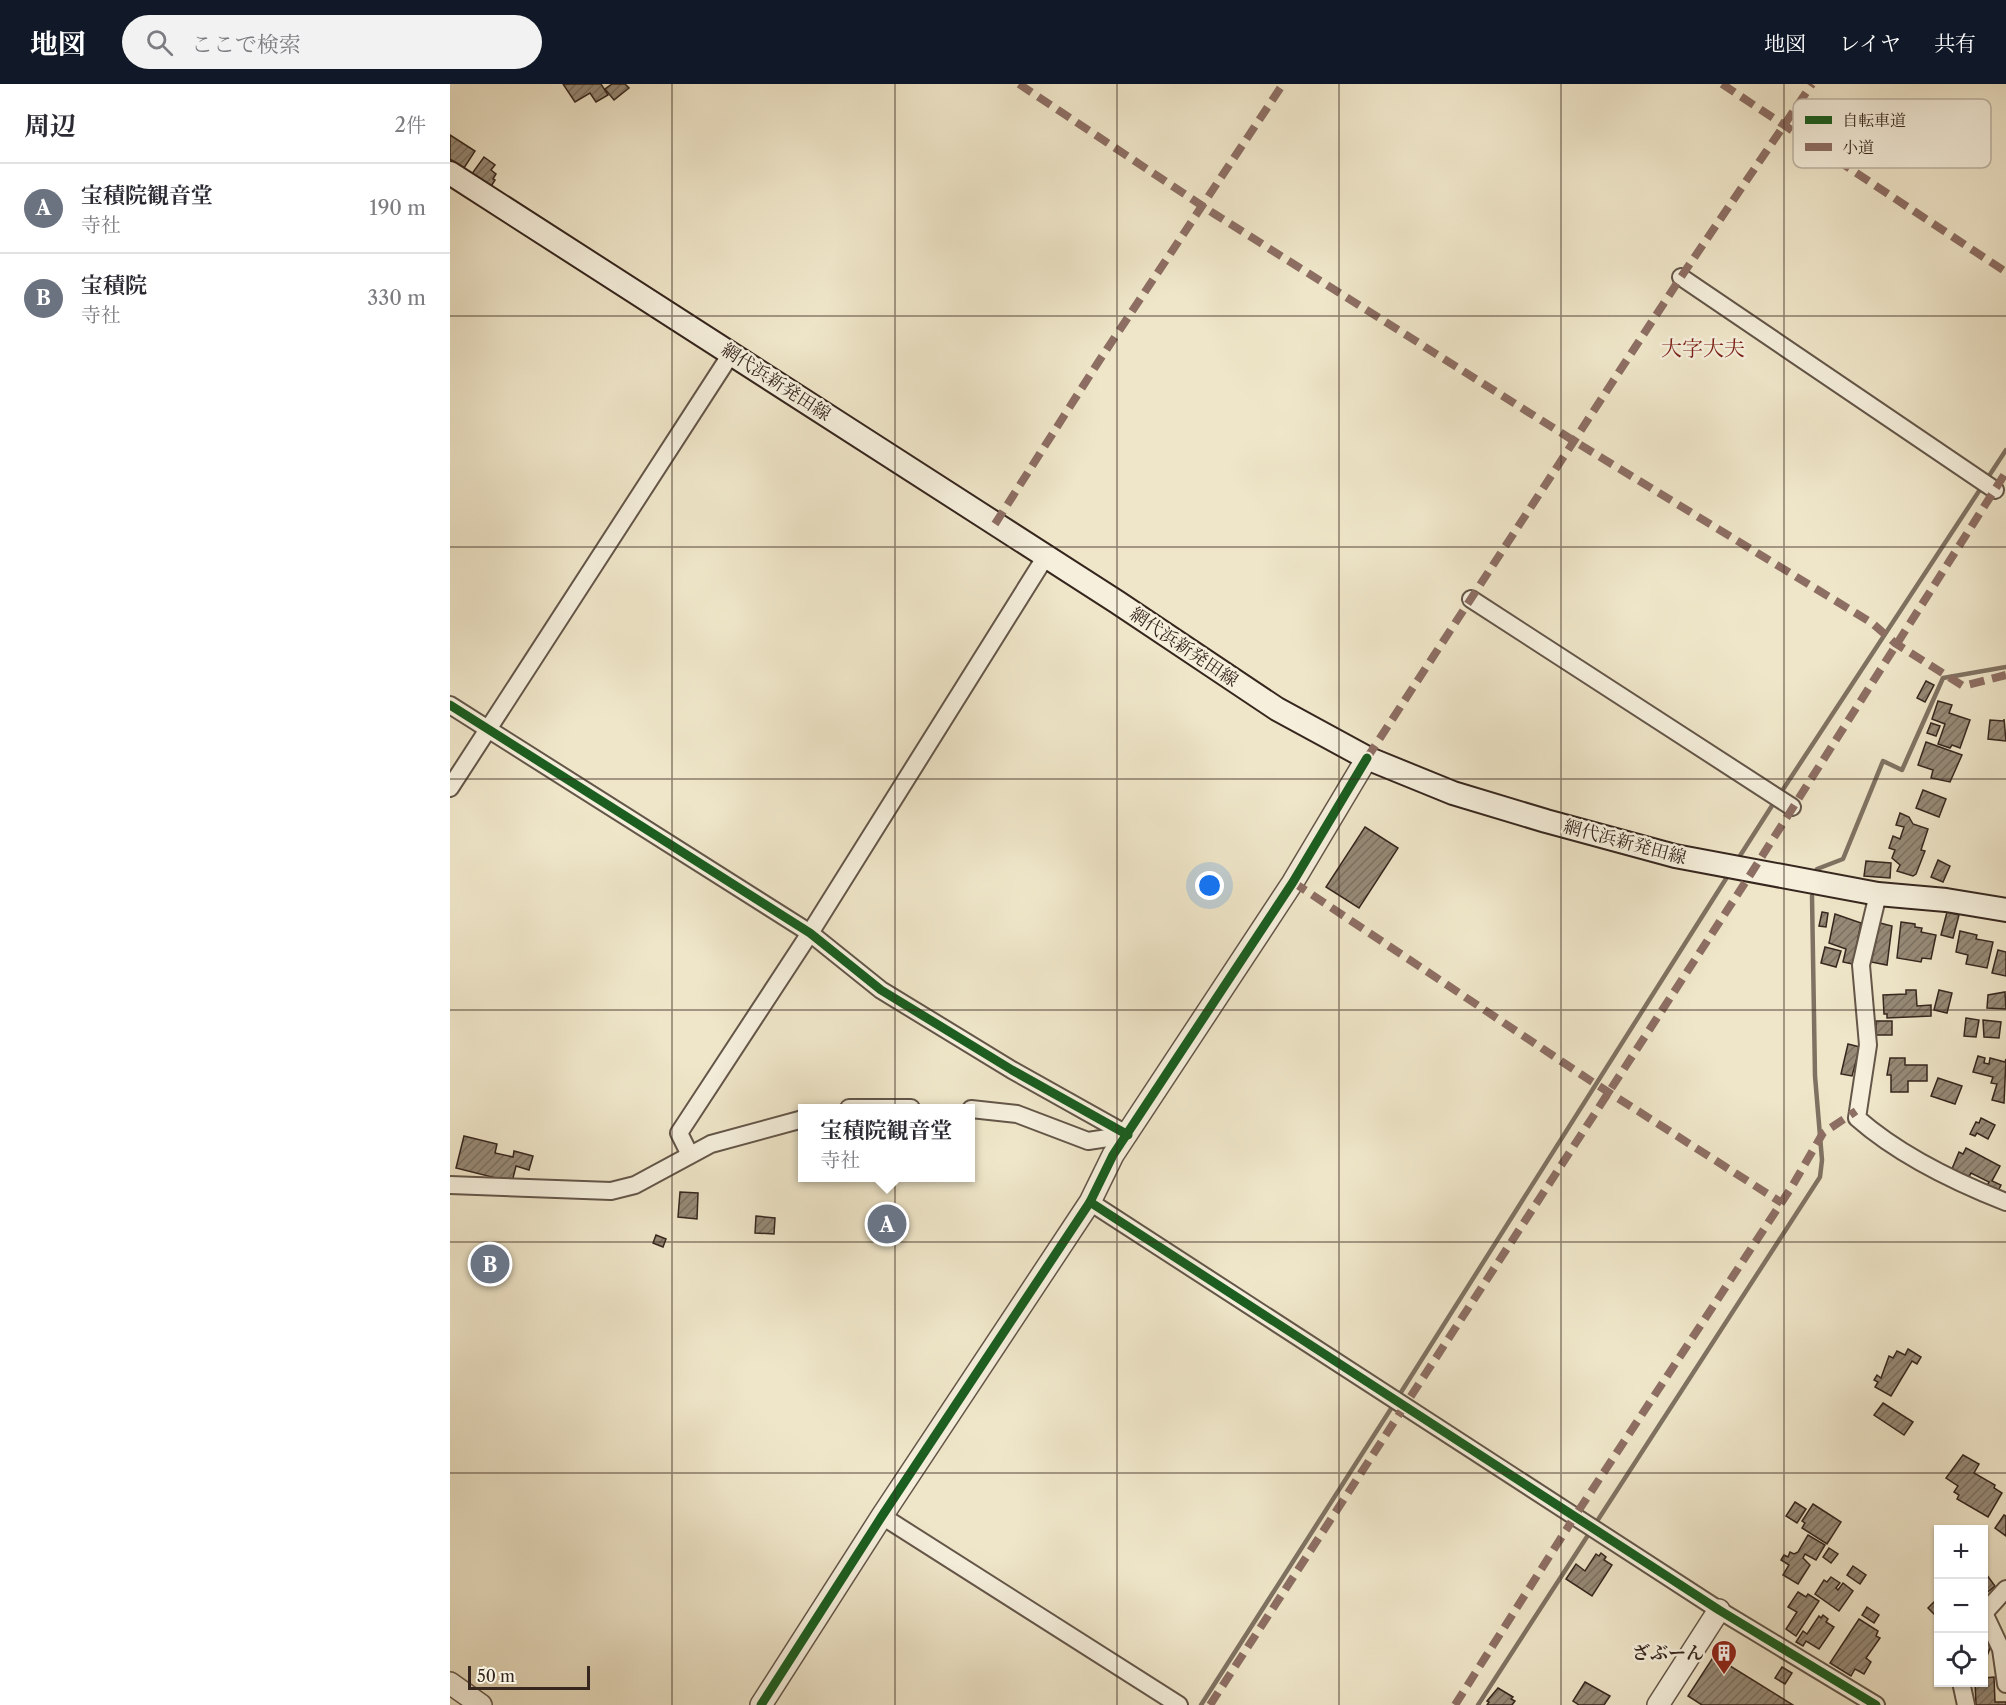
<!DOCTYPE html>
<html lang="ja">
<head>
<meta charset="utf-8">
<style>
  :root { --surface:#fff; --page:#f2f2f3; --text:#2b2b33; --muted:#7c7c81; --line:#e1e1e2; --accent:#111827 }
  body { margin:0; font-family:"Libre Caslon Text","Noto Serif JP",serif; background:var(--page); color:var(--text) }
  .controls { position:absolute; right:18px; bottom:18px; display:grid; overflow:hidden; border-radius:0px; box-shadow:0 2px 4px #0004 }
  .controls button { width:54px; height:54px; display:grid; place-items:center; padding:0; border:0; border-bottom:2px solid var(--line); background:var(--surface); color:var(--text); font:30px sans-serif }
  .scale { position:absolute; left:18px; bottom:15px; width:122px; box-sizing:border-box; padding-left:6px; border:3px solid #36261e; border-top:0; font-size:16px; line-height:21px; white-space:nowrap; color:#36261e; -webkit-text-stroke:4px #f5efdc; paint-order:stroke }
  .you { position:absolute; left:760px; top:802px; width:21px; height:21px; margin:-15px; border:4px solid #fff; border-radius:50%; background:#1a73e8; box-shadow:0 0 0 9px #1a73e833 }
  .badge { display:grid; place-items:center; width:39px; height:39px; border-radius:50%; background:var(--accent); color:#fff; font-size:20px; font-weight:700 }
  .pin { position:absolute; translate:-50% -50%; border:3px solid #fff; box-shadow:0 2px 6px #0006 }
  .popup { position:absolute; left:348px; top:1020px; width:177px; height:78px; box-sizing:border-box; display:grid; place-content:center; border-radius:0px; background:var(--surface); filter:drop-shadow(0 2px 4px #0005); font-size:20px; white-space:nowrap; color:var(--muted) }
  .popup b { font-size:22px; color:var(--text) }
  .popup::after { content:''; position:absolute; left:50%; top:100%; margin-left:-12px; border:12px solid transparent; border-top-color:var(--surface) }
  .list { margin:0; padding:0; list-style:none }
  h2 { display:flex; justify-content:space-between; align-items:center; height:78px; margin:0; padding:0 24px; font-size:26px }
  h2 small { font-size:20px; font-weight:400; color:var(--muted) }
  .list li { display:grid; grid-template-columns:39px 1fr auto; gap:18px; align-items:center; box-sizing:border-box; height:90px; padding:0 24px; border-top:2px solid var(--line) }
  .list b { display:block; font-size:22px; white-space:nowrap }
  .list p { margin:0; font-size:20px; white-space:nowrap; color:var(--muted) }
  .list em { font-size:20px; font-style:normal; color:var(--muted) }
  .icon { flex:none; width:33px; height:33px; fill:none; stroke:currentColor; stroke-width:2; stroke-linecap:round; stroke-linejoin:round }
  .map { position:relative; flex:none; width:1556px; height:1621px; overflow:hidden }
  header { display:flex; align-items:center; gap:36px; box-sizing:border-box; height:84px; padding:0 30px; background:var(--accent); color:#fff }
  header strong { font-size:28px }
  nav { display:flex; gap:33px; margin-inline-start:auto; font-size:21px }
  .search { width:420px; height:54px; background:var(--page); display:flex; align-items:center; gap:15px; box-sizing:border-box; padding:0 21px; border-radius:33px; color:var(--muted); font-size:22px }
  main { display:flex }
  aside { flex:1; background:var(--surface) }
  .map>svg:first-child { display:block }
</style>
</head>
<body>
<header>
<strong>地図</strong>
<div class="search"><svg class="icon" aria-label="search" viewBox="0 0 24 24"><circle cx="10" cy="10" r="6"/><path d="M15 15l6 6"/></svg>ここで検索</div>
<nav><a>地図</a><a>レイヤ</a><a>共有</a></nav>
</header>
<main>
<aside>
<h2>周辺<small>2件</small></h2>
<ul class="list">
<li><span class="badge" style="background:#6b7280">A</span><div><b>宝積院観音堂</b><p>寺社</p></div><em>190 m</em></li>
<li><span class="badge" style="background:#6b7280">B</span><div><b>宝積院</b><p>寺社</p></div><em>330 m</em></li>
</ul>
</aside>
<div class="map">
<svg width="1556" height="1621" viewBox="0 0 1556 1621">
  <defs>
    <pattern id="building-hatch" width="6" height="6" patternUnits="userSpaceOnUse" patternTransform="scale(1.5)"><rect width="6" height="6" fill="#968a77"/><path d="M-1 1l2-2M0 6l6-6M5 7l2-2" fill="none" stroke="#7b7161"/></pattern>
  </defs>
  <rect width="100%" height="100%" fill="#efe6c9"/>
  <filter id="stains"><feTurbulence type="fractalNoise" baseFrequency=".00333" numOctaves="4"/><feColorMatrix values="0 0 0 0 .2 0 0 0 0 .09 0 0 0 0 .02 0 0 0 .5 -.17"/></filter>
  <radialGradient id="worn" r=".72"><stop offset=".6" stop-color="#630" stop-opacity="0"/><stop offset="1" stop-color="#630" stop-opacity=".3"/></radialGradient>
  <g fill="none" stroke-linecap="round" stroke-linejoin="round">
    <g stroke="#7f7262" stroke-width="4.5">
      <path d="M1330,710L1556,366"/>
      <path d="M1286,778L1325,717"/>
      <path d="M1367,785L1393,775L1433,677L1452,686L1493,594L1556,583"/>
      <path d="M948,1313L1279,790"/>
      <path d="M751,1621L944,1320"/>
      <path d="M1028,1621L1370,1093L1372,1076L1365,992L1362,812"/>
    </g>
  </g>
  <g fill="url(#building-hatch)" stroke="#36261e" stroke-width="1.5">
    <path d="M113,0H151L158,11L146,18L140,9L125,18Z"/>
    <path d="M162,0H175L179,4L164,16L155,5Z"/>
    <path d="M0,51L25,67L14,84L0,75Z"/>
    <path d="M34,73L45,81L41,86L46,90L43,95L45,96L40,104L21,91Z"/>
    <path d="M1476,597L1484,601L1475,618L1467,614Z"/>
    <path d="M1488,617L1502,621L1499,629L1520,636L1510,664L1502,661L1500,664L1488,660L1495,640L1482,635Z"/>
    <path d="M1554,635L1556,657L1538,655L1540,636L1554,637Z"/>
    <path d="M1481,639L1490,642L1486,652L1477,649Z"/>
    <path d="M1476,658L1512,671L1500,698L1481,694L1483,686L1468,681Z"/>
    <path d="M1473,706L1496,715L1489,733L1466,724Z"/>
    <path d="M1450,729L1459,733L1463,740L1478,745L1471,766L1475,767L1466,790L1463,792L1447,787L1450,781L1442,774L1445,766L1439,764L1443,752L1450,755L1454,743L1446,741Z"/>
    <path d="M915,743L948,764L909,824L876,803Z"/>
    <path d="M1488,776L1500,782L1493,798L1481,793Z"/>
    <path d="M1416,777L1441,779L1440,794L1414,792Z"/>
    <path d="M1372,828L1378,829L1376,843L1369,842Z"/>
    <path d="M1497,828L1509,831L1503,854L1491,851Z"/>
    <path d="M1385,830L1411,839L1403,880L1393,878L1396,865L1379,859Z"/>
    <path d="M1451,838L1465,840V843L1472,844L1471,848L1486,851L1481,875L1472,874L1471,878L1447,874Z"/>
    <path d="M1430,839L1442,842L1437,881L1421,878Z"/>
    <path d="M1510,847L1527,851L1526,855L1543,858L1537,884L1516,880L1518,871L1506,868Z"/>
    <path d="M1375,863L1391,867L1386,883L1371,879Z"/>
    <path d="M1548,866L1556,868V892L1542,889Z"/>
    <path d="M1456,906H1466L1467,922L1481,921V932L1437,934V930H1434L1433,911L1456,910Z"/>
    <path d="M1489,906L1502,909L1497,929L1484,926Z"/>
    <path d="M1555,908L1556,925L1537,924L1538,911Z"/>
    <path d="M1516,934L1529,936L1526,953L1514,952Z"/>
    <path d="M1533,936L1551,938L1549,954L1534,953Z"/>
    <rect x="1426" y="937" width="16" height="14"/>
    <path d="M1398,960L1410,963L1402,992L1391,990Z"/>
    <path d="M1528,972L1535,974L1534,979L1539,980L1540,974L1555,978L1556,975L1554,1019L1542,1016L1547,1000L1541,999L1543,993L1523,988Z"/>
    <path d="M1440,974H1455V981H1477V997H1458V1008H1441V991H1437Z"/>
    <path d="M1488,994L1512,1002L1505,1020L1481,1012Z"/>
    <path d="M1531,1034L1545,1041L1538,1055L1527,1049L1525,1052L1520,1050L1526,1038L1529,1039Z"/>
    <path d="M14,1052L47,1060L45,1069L63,1073L64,1067L83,1072L79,1086L66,1082L62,1098L6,1084Z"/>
    <path d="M1516,1064L1550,1082L1542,1097L1551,1101L1548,1107L1537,1102L1539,1098L1521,1089L1519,1093L1502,1085L1509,1068L1513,1070Z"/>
    <path d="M230,1108L248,1109L247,1135L228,1133Z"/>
    <path d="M306,1132L325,1134L324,1150L305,1149Z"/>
    <path d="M206,1151L216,1155L213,1163L203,1159Z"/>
    <path d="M1458,1265L1471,1273L1467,1280L1462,1277L1441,1312L1425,1303L1428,1298L1424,1296L1427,1291L1431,1294L1439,1272L1443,1274L1447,1267L1455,1271Z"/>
    <path d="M1433,1319L1463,1338L1454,1351L1424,1331Z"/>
    <path d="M1513,1371L1529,1380L1524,1389L1545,1401L1544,1404L1552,1409L1538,1433L1507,1415L1509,1411L1504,1408L1508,1402L1496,1394Z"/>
    <path d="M1345,1418L1356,1425L1347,1439L1336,1432Z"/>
    <path d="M1363,1420L1391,1438L1377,1460L1352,1444L1355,1439L1352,1437Z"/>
    <path d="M1554,1431L1556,1432V1452L1545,1444Z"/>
    <path d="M1358,1451L1375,1461L1366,1476L1355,1470L1353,1474L1360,1481L1348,1500L1333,1491L1339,1481L1331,1476L1334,1471L1338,1473L1340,1468L1344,1470L1348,1468Z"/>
    <path d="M1379,1464L1388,1470L1381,1479L1373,1473Z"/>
    <path d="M1151,1469L1156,1473L1154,1476L1162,1481L1142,1512L1116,1495L1126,1480L1135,1487L1146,1470L1149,1472Z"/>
    <path d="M1403,1482L1416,1491L1410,1500L1397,1491Z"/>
    <path d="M1534,1487L1545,1502L1534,1511Z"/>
    <path d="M1381,1493L1390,1499L1386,1504L1388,1506L1393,1499L1403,1507L1389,1527L1365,1510L1374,1496L1377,1498Z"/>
    <path d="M1348,1508L1356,1513L1358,1510L1369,1517L1346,1552L1336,1545L1347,1528L1338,1523Z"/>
    <path d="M1488,1514V1534L1478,1524Z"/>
    <path d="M1417,1523L1429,1531L1424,1539L1412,1531Z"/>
    <path d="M1373,1531L1378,1535L1376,1538L1384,1543L1369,1565L1356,1557L1353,1562L1346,1558L1353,1547L1357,1550L1369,1532L1371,1534Z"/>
    <path d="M1409,1535L1428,1547L1426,1552L1430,1554L1416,1574L1421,1578L1414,1590L1405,1585L1401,1592L1380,1579Z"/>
    <path d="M1534,1553L1543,1557L1535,1577H1534Z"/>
    <path d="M1264,1572L1343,1621H1252L1238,1612Z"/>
    <path d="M1332,1583L1342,1589L1335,1600L1325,1594Z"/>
    <path d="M1544,1593L1545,1618H1556V1621H1526L1525,1598H1534V1594Z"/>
    <path d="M1135,1598L1160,1612L1154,1621H1129L1123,1617Z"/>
    <path d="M1048,1604L1063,1613L1061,1615L1065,1617L1062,1621H1037L1039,1618L1037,1617Z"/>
  </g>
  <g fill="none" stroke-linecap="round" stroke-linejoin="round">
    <defs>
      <g id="minor">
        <path d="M1231,193L1545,406"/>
        <path d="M1021,515L1342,723"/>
        <path d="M0,621L360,849L431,906L562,986L678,1051"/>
        <path d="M0,704L281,270"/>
        <path d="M1428,810L1411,881L1418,961L1407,1034C1449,1071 1505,1098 1556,1118"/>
        <path d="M399,1024H461"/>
        <path d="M521,1025L567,1030L638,1057L678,1051"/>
        <path d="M239,1069L229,1049L360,849L596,472"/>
        <path d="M0,1101L161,1107L185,1101L261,1060L353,1035"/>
        <path d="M640,1118L1269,1526L1426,1621"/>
        <path d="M432,1432L729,1621"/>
        <path d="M1534,1529L1551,1565L1556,1600"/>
        <path d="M1534,1529L1556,1505"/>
        <path d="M1511,1598L1516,1621"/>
      </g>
      <g id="tertiary">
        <path d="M0,1599L31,1621"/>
        <path d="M311,1621L432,1432L640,1118L663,1071L843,798L917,674"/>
        <path d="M1208,1621L1269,1526"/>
      </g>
      <path id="secondary" d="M0,89L667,518L827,625L917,674L1003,709L1096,737L1225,772L1428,810L1496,816L1556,826"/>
    </defs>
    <use href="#minor" stroke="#645649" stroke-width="20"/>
    <use href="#tertiary" stroke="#645649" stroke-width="24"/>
    <use href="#secondary" stroke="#36261e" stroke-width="26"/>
    <use href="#minor" stroke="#f5efdc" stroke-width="16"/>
    <use href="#tertiary" stroke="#f5efdc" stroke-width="21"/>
    <use href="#secondary" stroke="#f5efdc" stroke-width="22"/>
    <g stroke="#8d6e63" stroke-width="8" stroke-dasharray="15 8" stroke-linecap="butt">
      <path d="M569,0L763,129L1124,357L1422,539L1445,559L1513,602L1556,591"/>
      <path d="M1272,0L1556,188"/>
      <path d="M545,440L649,277L833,0"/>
      <path d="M917,674L1231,193L1362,0"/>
      <path d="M843,798L1141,997L1332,1119"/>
      <path d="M760,1621L1302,788L1556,388"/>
      <path d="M1005,1621L1125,1432L1341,1104L1373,1049L1406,1027"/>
    </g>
    <defs>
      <g id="cycleway">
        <path d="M0,621L360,849L431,906L562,986L678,1051"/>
        <path d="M640,1118L1269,1526L1426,1621"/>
        <path d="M311,1621L432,1432L640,1118L663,1071L843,798L917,674"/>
      </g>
    </defs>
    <use href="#cycleway" stroke="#f5efdc" stroke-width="13"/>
    <use href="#cycleway" stroke="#1b5e20" stroke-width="9"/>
  </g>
  <path fill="none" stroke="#36261e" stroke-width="1.5" stroke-opacity="0.55" d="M222,0V1621M445,0V1621M667,0V1621M889,0V1621M1111,0V1621M1334,0V1621M0,232H1556M0,463H1556M0,695H1556M0,926H1556M0,1158H1556M0,1389H1556"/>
  <defs>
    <symbol id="building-pin" viewBox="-11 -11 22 30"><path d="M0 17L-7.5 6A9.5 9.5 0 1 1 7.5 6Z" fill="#8f2418" stroke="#f5efdc"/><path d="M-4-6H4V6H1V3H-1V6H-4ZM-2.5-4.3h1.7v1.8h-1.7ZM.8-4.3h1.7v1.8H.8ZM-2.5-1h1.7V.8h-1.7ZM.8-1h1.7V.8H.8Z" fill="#fff"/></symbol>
  </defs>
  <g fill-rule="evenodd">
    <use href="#building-pin" x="1259" y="1554" width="30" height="40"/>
  </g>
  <g text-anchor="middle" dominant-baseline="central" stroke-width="5" stroke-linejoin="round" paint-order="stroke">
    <g font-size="18" fill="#36261e" stroke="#f5efdc">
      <text transform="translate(326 298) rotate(33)">網代浜新発田線</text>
      <text transform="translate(734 563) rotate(34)">網代浜新発田線</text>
      <text transform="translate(1175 758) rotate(15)">網代浜新発田線</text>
    </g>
    <g font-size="18" font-weight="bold" fill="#36261e" stroke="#f5efdc" text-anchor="end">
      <text x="1254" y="1569">ざぶーん</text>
    </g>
    <g font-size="21" fill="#7a1f14" stroke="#f5efdc">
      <text x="1253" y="264">大字大夫</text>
    </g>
  </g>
  <rect x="1343" y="15" width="198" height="69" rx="9" fill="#f5efdc" stroke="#bcb3a3" stroke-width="1.5"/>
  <rect x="1355" y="32" width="27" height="8" fill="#1b5e20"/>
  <rect x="1355" y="59" width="27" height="8" fill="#8d6e63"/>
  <g font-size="16" fill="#36261e">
    <text x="1392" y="42">自転車道</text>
    <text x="1392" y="69">小道</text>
  </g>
  <rect width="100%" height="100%" filter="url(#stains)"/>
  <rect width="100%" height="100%" fill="url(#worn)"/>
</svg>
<div class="controls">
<button>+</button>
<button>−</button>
<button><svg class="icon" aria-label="locate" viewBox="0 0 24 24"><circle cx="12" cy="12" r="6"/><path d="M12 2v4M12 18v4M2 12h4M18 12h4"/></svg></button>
</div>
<div class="scale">50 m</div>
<div class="you"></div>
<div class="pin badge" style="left:437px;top:1140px;background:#6b7280">A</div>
<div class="popup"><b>宝積院観音堂</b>寺社</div>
<div class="pin badge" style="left:40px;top:1180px;background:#6b7280">B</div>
</div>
</main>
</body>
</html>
